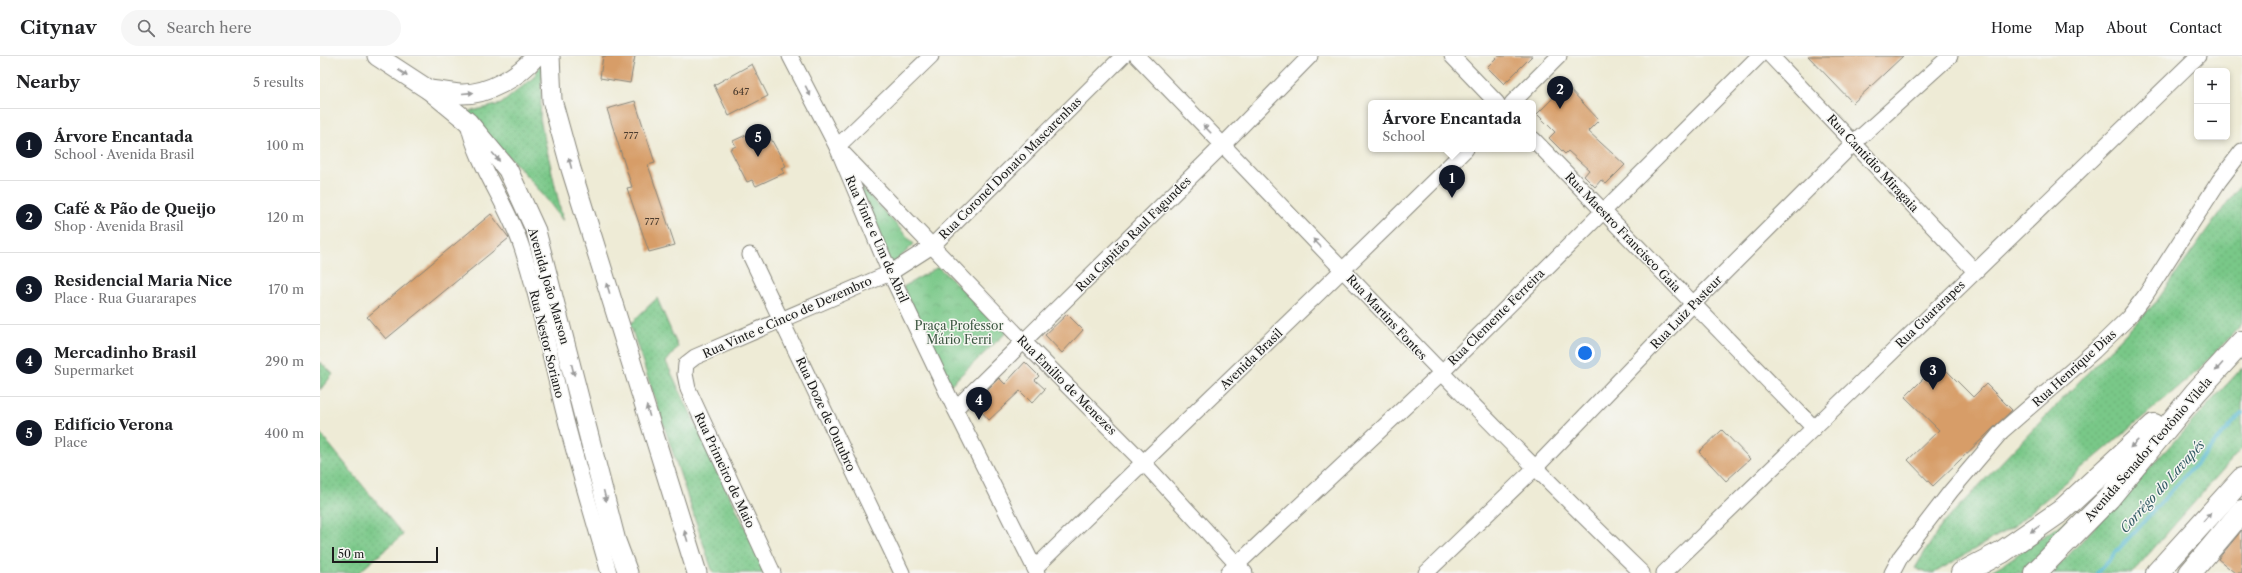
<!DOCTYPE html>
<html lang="en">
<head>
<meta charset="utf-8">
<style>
  :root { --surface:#fff; --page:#f6f6f6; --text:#202124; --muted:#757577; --line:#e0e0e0; --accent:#111827 }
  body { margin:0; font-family:"Libre Caslon Text",serif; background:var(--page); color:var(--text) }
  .controls { position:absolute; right:12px; top:12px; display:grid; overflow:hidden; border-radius:6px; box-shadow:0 2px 6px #0003 }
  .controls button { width:36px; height:36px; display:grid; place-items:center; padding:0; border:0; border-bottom:1px solid var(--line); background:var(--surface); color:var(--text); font:20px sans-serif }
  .scale { position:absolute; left:12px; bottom:10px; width:106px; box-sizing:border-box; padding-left:4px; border:2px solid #1c1c1c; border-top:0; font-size:11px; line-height:14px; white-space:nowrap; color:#1c1c1c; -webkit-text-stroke:3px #f6f6f2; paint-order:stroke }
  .you { position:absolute; left:1265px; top:297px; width:14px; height:14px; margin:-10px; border:3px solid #fff; border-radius:50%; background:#1a73e8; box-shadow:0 0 0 6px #1a73e833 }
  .badge { display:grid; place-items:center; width:26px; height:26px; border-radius:50%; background:var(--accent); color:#fff; font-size:13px; font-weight:700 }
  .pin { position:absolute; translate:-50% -33px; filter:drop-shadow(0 1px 2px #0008) }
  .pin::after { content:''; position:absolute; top:21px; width:14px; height:12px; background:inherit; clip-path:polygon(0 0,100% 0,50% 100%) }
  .popup { position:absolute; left:1048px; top:44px; width:168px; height:52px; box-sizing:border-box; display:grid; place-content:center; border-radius:6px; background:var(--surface); filter:drop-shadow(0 1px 3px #0005); font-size:13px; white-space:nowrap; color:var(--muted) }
  .popup b { font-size:15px; color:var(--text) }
  .popup::after { content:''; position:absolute; left:50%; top:100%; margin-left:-8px; border:8px solid transparent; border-top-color:var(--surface) }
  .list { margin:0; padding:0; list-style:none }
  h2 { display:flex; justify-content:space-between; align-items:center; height:52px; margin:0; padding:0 16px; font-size:17px }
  h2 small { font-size:13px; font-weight:400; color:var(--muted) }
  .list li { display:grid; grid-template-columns:26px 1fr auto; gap:12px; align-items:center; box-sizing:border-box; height:72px; padding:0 16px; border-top:1px solid var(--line) }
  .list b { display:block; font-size:15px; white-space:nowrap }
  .list p { margin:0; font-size:13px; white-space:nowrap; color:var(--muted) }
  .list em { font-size:13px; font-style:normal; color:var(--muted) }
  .icon { flex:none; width:22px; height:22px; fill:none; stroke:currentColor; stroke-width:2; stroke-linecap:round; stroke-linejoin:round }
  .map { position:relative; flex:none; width:1922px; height:517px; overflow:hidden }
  header { display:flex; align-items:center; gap:24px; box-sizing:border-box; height:56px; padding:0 20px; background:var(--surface); border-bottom:1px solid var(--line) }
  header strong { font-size:19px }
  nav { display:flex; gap:22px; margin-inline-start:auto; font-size:14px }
  .search { width:280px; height:36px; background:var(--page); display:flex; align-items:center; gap:10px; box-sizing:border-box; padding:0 14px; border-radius:22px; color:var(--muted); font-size:15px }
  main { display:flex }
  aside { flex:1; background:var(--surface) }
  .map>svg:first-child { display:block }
</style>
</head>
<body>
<header>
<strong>Citynav</strong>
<div class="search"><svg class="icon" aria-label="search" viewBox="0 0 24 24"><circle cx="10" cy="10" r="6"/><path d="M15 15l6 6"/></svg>Search here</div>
<nav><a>Home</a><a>Map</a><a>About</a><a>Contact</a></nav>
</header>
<main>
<aside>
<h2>Nearby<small>5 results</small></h2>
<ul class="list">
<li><span class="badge">1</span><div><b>Árvore Encantada</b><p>School · Avenida Brasil</p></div><em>100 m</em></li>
<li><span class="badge">2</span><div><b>Café &amp; Pão de Queijo</b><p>Shop · Avenida Brasil</p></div><em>120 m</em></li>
<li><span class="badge">3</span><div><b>Residencial Maria Nice</b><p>Place · Rua Guararapes</p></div><em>170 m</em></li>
<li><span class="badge">4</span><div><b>Mercadinho Brasil</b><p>Supermarket</p></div><em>290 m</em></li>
<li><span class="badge">5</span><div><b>Edifício Verona</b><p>Place</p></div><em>400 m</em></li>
</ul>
</aside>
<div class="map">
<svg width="1922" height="517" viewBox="0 0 1922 517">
  <defs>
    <pattern id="grass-dots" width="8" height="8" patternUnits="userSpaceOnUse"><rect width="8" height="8" fill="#79c888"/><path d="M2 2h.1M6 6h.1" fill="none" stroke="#68ab75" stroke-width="1.8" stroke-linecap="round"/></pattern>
    <pattern id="park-crowns" width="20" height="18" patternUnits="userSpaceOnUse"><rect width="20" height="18" fill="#79c888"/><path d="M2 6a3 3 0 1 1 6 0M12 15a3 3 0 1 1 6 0" fill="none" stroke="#68ab75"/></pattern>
  </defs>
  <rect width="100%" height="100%" fill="#f6f6f2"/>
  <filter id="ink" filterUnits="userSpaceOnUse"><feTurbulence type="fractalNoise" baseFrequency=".025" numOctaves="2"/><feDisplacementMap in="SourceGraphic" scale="8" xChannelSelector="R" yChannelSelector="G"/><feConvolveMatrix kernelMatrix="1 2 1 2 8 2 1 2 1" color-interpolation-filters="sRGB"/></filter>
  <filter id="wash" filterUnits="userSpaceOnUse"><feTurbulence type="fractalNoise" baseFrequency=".012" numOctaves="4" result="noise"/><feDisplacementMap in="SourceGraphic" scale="16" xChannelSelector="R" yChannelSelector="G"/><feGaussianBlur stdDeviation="0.9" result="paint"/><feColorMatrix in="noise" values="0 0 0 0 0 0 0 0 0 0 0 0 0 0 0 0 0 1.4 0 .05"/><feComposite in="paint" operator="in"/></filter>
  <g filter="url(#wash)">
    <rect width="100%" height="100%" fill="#eeebd6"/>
    <g fill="url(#grass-dots)" stroke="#4a7252">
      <path d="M223,2L220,63L243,165C214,124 180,91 143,57L181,48L214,21Z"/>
      <path d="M1922,126V268L1881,312L1694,470L1614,517H1606L1595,512L1623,467L1836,246Z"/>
      <path d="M337,242L358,291L346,306L447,517H393L310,268Z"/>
      <path d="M0,306L13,318L0,334Z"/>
      <path d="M1922,312V392L1812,517H1732Z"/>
      <path d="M0,377L83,479L38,517H0Z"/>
      <path d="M1766,451L1707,517H1667L1685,507Z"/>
    </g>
    <g fill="url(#park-crowns)" stroke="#4a7252">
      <path d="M537,126L594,188L571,210Z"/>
      <path d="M618,211L688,275L629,330L583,231Z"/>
    </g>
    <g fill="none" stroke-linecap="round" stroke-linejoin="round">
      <path stroke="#50b6ce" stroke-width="4" d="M1777,517L1922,357"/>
    </g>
    <g id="blocks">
      <g fill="#d79d67">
        <path d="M283,0H315L310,27L280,22Z"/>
        <path d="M1178,0H1212L1184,28L1167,11Z"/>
        <path d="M1488,0H1583L1533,47Z"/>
        <path d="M432,8L448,40L409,60L394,29Z"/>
        <path d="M1246,29L1279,64L1268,75L1305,109L1286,128L1281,124L1275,131L1264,120L1269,114L1248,95L1245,98L1229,82L1235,76L1217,58Z"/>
        <path d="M315,45L335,107L328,109L355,189L329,196L307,132L312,131L287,53Z"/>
        <path d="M439,73L442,77L446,74L466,110L461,112L464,117L436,130L432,124L427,126L410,93L416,90L413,85Z"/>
        <path d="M171,158L189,182L66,283L47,261Z"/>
        <path d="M747,258L763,274L742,297L725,279Z"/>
        <path d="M705,306L719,320L715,324L725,333L712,347L700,335L669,364L654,347L679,322L685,328Z"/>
        <path d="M1619,307L1653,341L1666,328L1692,354L1613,430L1588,404L1619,374L1585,341Z"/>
        <path d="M1402,374L1430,403L1406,425L1379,396Z"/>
        <path d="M1922,474V517H1915L1898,503Z"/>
      </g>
    </g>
  </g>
  <g filter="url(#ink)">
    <use href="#blocks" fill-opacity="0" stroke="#858479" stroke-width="1"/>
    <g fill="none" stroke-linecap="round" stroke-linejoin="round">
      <defs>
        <g id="minor">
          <path d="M470,0L517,91L570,217L635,353L717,517"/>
          <path d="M817,0C985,173 1149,350 1322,517"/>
          <path d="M1132,0L1177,47"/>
          <path d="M1451,0L1655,215"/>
          <path d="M1192,47L1239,0"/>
          <path d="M148,67C158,112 188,148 202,192C222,253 233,317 250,380C262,426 276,471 289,517"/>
          <path d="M1213,83L1494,372"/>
          <path d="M517,91L704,286L823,406L925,517"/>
          <path d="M517,91L611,0"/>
          <path d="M430,199L582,517"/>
          <path d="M635,353L903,89L990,0"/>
          <path d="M715,512C858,371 1004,234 1146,93"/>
          <path d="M453,517L368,333L365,318L366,308L375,301L570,217L612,190L803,0"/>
          <path d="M908,517L1120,318L1439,0"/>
          <path d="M1106,517L1214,413L1373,248L1534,87L1630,0"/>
          <path d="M1344,517L1878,0"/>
          <path d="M1572,517L1581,500L1631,435L1682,375L1774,295L1808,262L1825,240L1899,125L1922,95"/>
        </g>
        <g id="major">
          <path d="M57,0L109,34L148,66L188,114L216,175L296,485L308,517"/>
          <path d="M230,0L232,44L251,113L377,517"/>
          <path d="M109,34C119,35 130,37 140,38C168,39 198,21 216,0"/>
        </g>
        <g id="highway">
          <path d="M1642,517L1682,496L1741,455L1834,369"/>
          <path d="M1715,517L1789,442L1876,336L1922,286"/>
          <path d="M1837,517L1922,423"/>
          <path d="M1870,517L1922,455"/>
        </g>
      </defs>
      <use href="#minor" stroke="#858479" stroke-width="17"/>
      <use href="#major" stroke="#858479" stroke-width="21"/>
      <use href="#highway" stroke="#858479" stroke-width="24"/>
      <use href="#minor" stroke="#fff" stroke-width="15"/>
      <use href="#major" stroke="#fff" stroke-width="19"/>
      <use href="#highway" stroke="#fff" stroke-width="22"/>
    </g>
    <defs><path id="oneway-solid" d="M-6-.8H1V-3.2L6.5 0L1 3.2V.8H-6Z"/></defs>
    <g fill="#999">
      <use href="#oneway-solid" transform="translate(83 17) rotate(33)"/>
      <use href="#oneway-solid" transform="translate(488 35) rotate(63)"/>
      <use href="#oneway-solid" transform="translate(148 37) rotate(-5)"/>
      <use href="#oneway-solid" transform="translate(887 73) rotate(-134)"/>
      <use href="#oneway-solid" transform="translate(176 101) rotate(50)"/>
      <use href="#oneway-solid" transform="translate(250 107) rotate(-105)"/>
      <use href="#oneway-solid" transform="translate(997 187) rotate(-134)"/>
      <use href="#oneway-solid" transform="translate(288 232) rotate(-107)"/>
      <use href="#oneway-solid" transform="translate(1899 311) rotate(132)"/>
      <use href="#oneway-solid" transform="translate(253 314) rotate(76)"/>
      <use href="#oneway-solid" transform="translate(328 355) rotate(-107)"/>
      <use href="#oneway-solid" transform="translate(1814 388) rotate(136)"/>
      <use href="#oneway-solid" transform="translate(285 440) rotate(76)"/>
      <use href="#oneway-solid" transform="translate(1887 461) rotate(-48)"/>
      <use href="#oneway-solid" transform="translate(1715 473) rotate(146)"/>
      <use href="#oneway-solid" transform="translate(366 480) rotate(-107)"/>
    </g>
  </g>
  <g text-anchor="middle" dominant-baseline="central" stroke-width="3" stroke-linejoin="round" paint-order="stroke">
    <g font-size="10" fill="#4b3c2f">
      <text x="421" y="35">647</text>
      <text x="311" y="79">777</text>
      <text x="332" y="165">777</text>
    </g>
    <g font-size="12" fill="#1c1c1c" stroke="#f6f6f2">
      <text transform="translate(1553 107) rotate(47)">Rua Cantidio Miragaia</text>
      <text transform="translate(690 112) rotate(-45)">Rua Coronel Donato Mascarenhas</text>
      <text transform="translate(1303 176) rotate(46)">Rua Maestro Francisco Gaia</text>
      <text transform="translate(813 178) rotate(-45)">Rua Capitão Raul Fagundes</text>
      <text transform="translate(557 183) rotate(66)">Rua Vinte e Um de Abril</text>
      <text transform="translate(229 230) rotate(74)">Avenida João Marson</text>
      <text transform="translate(1366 256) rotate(-46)">Rua Luiz Pasteur</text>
      <text transform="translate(1610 258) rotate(-44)">Rua Guararapes</text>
      <text transform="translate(467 261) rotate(-24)">Rua Vinte e Cinco de Dezembro</text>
      <text transform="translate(1067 261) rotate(47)">Rua Martins Fontes</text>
      <text transform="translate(1176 261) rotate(-45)">Rua Clemente Ferreira</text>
      <text transform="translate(227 288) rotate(76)">Rua Nestor Soriano</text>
      <text transform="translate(931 303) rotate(-44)">Avenida Brasil</text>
      <text transform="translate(1754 312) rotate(-42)">Rua Henrique Dias</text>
      <text transform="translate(747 329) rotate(45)">Rua Emílio de Menezes</text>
      <text transform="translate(506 358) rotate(65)">Rua Doze de Outubro</text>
      <text transform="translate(1828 393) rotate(-49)">Avenida Senador Teotônio Vilela</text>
      <text transform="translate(405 414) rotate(65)">Rua Primeiro de Maio</text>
    </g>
    <g font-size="12" fill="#3d5842" stroke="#f6f6f2">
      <text x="639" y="269">Praça Professor<tspan x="639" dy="14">Mário Ferri</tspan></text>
    </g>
    <g font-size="13" font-style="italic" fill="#315a63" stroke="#f6f6f2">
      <text transform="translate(1842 430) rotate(-48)">Corrégo do Lavapés</text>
    </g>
  </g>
</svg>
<div class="controls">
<button>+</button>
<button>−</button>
</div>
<div class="scale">50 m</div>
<div class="you"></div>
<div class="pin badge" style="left:1132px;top:142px">1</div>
<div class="popup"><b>Árvore Encantada</b>School</div>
<div class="pin badge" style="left:1240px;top:53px">2</div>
<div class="pin badge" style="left:1613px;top:334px">3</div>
<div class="pin badge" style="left:659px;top:364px">4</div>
<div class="pin badge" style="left:438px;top:101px">5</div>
</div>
</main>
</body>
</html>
